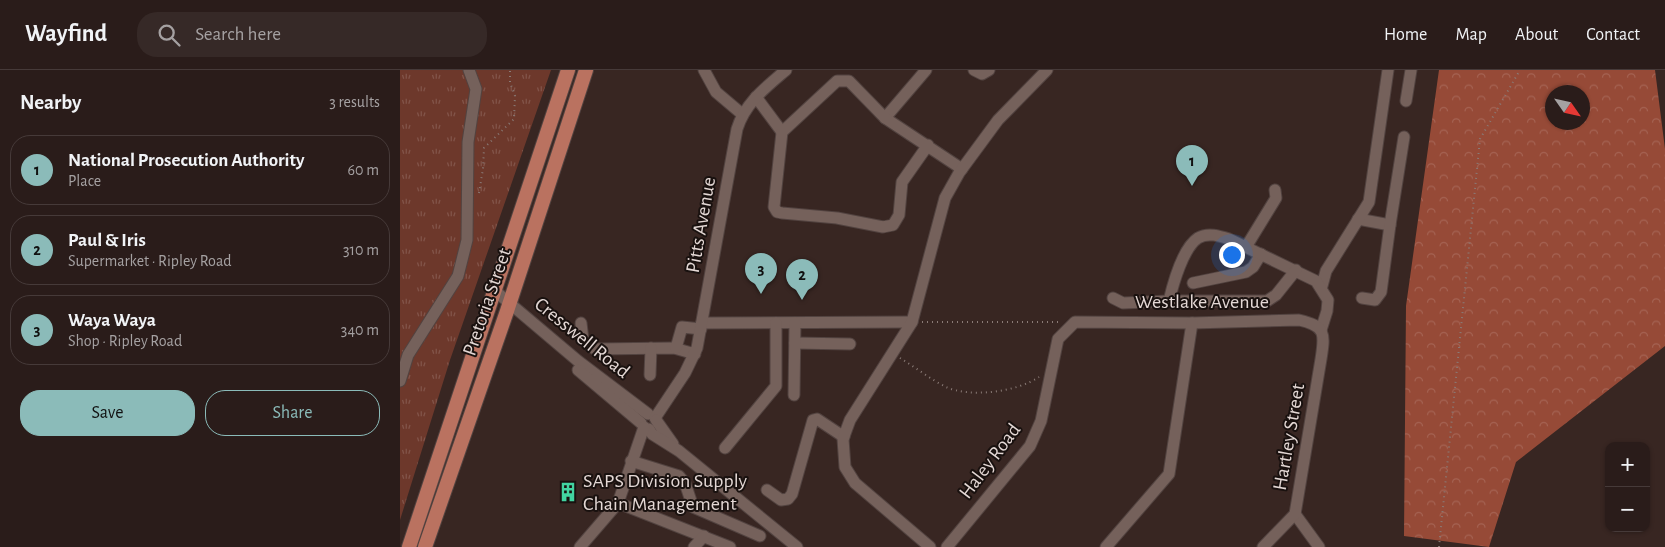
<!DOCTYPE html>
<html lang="en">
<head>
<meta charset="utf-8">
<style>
  :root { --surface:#2a1c1a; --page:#362927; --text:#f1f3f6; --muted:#a5a1a2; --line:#463a39; --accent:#8bbbb9 }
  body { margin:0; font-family:"Alegreya Sans",sans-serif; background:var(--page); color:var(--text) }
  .controls { position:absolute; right:15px; bottom:15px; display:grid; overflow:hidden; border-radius:10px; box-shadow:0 1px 4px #0004 }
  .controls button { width:45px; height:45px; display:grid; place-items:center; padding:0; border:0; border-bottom:1px solid var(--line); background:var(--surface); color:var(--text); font:25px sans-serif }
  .compass { position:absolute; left:1145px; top:15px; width:45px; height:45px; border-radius:50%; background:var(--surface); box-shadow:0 1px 4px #0004; rotate:124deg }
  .you { position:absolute; left:831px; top:184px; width:18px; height:18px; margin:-12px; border:4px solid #fff; border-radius:50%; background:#1a73e8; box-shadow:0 0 0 8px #1a73e833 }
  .badge { display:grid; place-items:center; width:32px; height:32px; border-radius:50%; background:var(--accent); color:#111; font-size:16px; font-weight:700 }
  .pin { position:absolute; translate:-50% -41px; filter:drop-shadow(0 1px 2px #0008) }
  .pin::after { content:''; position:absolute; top:26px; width:18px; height:15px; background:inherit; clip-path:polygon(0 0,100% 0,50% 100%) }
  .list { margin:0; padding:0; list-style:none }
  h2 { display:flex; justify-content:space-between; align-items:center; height:65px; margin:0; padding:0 20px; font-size:21px }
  h2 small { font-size:16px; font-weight:400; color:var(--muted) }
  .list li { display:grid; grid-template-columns:32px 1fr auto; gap:15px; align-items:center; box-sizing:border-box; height:70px; margin:0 10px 10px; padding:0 10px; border:1px solid var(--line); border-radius:20px }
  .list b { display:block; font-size:19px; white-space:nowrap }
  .list p { margin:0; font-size:16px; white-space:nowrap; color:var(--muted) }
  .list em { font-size:16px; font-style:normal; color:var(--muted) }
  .actions { display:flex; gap:10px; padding:15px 20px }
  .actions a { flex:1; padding:11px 0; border:1px solid var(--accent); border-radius:20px; text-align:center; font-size:18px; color:var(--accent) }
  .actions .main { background:var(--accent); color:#111 }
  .icon { flex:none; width:28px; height:28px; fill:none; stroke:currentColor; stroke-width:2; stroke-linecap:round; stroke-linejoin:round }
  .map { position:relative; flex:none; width:1265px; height:477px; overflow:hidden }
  header { display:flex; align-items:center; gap:30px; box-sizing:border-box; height:70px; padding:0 25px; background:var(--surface); border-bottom:1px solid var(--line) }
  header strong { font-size:24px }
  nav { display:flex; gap:28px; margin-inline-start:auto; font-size:18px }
  .search { width:350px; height:45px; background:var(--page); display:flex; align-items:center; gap:12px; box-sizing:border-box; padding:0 18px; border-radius:20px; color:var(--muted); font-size:19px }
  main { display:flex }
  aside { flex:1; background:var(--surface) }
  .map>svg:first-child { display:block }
</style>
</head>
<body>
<header>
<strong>Wayfind</strong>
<div class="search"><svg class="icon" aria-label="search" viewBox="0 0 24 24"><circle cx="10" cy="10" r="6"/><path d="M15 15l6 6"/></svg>Search here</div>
<nav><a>Home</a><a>Map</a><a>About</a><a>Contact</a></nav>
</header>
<main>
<aside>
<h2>Nearby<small>3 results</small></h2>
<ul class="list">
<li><span class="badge">1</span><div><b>National Prosecution Authority</b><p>Place</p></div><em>60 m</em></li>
<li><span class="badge">2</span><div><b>Paul &amp; Iris</b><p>Supermarket · Ripley Road</p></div><em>310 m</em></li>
<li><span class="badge">3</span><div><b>Waya Waya</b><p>Shop · Ripley Road</p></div><em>340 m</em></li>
</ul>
<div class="actions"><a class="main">Save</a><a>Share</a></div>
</aside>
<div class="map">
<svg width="1265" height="477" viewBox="0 0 1265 477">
  <defs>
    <pattern id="grass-tufts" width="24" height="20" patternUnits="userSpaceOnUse" patternTransform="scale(1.25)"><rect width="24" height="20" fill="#6d382b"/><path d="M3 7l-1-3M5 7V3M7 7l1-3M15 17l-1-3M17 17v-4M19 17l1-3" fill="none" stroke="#825449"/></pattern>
    <pattern id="forest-crowns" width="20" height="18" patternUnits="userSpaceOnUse" patternTransform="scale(1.25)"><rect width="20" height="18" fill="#964a37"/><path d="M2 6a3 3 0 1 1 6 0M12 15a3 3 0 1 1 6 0" fill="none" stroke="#a56353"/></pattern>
  </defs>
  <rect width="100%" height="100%" fill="#382622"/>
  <path fill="url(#grass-tufts)" d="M0,0H151L50,290L0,450Z"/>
  <path fill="url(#forest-crowns)" fill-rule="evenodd" d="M1039,0H1255L1265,79V276L1116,392L1089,477L1004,466L1006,236ZM1152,22H1182V52H1152Z"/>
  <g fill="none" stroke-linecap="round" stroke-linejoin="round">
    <defs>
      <g id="minor">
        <path d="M304,0L316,22L342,44"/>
        <path d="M574,0L582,4L589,0"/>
        <path d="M356,27L382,62"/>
        <path d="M1006,31L1011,0"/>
        <path d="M485,48L526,0"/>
        <path d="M528,75L502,112L499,145L493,155L483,157L437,148L382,143L377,142L374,137L382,62L437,11H449L485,48L562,99"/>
        <path d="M958,149L990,155"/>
        <path d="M846,177L876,128L875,120"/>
        <path d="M793,213L846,202L853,197L861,184"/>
        <path d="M922,216L926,201L969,132L988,0"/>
        <path d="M94,220L178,291L248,344"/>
        <path d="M713,228L723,233L769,231C773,214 783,178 798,168C808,162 820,166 829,169L916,211L928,230L927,241L921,260"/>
        <path d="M962,228L975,230L981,222L990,155L1004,67"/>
        <path d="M769,231H867L876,225L896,200"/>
        <path d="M181,253L183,270L195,279L274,278L295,284"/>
        <path d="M302,253L512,252"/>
        <path d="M395,273L450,274"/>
        <path d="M276,278L282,257L301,259"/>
        <path d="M178,300L241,353"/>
        <path d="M250,305L251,278"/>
        <path d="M0,311L8,285L58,206L67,170L68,72L76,19L69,0"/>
        <path d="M394,325L395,253"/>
        <path d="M255,348L285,303L297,278L337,59C345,33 365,18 386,0"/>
        <path d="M256,350L273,374"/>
        <path d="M249,359L252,364L279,381L397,477"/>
        <path d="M325,378L376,316V253"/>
        <path d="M231,391L279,406L285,413L293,437L360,466"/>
        <path d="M367,420L381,430L388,429L392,424L413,350L417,349L444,367"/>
        <path d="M218,433L330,477"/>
        <path d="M895,444L919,477"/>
        <path d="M180,477L218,433L244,357"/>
        <path d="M294,477L304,466"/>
        <path d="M530,477L455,413L445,397L443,369L450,350L512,252L545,128L559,103L598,50L647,0"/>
        <path d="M547,477L630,376L641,351L658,269L675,252L792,253L899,250C926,256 925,264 921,289L895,444L863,477"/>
        <path d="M706,477L769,404L792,253"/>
      </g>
      <g id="major">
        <path d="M9,477L168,0"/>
        <path d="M25,477L107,241L186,0"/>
      </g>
    </defs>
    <use href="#minor" stroke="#524340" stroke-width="13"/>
    <use href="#major" stroke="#524340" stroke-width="16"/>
    <g stroke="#8a7b77" stroke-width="2" stroke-dasharray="1 4" stroke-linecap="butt">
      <path d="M79,123L83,99L84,78L114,49L115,26L110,12V0"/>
      <path d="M522,252H660"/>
      <path d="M500,288C515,297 530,309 546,317C570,328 617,322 639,307"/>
      <path d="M1039,477L1080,69L1120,0"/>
    </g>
    <use href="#minor" stroke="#75615b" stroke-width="11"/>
    <use href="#major" stroke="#ba7260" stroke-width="14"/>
  </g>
  <defs>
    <symbol id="building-bare" viewBox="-9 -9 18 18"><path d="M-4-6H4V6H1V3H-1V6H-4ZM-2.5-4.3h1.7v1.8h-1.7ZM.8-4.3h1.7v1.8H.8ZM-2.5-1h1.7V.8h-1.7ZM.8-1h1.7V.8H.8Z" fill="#42d4a1" stroke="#19110f" stroke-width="2.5" paint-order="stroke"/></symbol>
  </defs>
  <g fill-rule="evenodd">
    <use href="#building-bare" x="154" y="408" width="28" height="28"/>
  </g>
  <g text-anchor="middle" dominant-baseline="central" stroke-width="4" stroke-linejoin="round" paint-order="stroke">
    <g font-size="20" fill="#e4d8d5" stroke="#19110f">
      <text transform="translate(301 155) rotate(-80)">Pitts Avenue</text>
      <text transform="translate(87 232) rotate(-71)">Pretoria Street</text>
      <text x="802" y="232">Westlake Avenue</text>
      <text transform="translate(182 268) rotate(39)">Cresswell Road</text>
      <text transform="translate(889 367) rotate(-80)">Hartley Street</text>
      <text transform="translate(590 391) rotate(-53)">Haley Road</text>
    </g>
    <g font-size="20" fill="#e4d8d5" stroke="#19110f" text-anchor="start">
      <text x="183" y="411">SAPS Division Supply<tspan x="183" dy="23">Chain Management</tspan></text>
    </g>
  </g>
</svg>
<div class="controls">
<button>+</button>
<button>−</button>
</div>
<svg class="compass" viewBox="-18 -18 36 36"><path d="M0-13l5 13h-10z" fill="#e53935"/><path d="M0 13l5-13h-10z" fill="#a5a1a2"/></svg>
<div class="you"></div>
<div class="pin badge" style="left:792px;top:116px">1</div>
<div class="pin badge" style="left:402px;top:230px">2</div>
<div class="pin badge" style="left:361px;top:224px">3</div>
</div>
</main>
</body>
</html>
